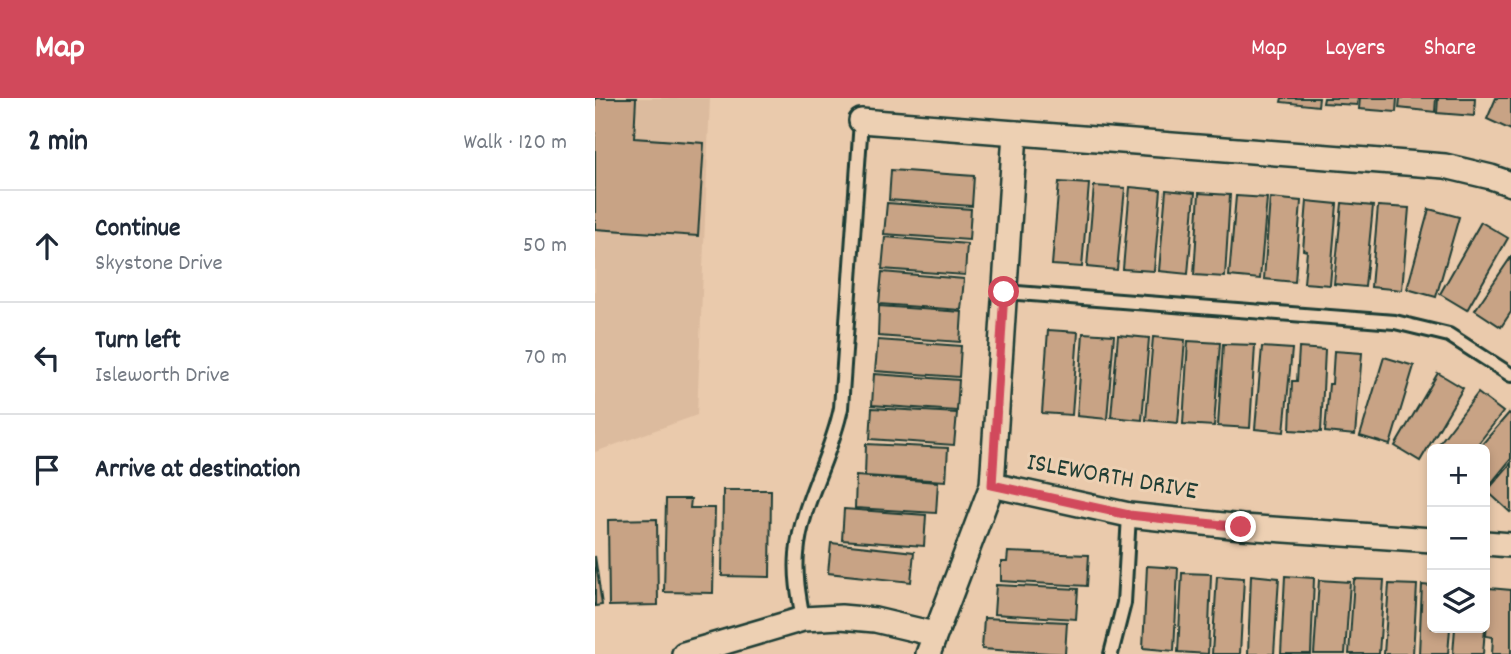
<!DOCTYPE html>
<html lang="en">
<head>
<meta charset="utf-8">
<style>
  :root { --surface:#fff; --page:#f2f2f3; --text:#1f2937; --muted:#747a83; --line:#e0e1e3; --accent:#d1495b }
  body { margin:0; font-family:Dekko,sans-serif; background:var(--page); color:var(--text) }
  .controls { position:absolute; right:21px; bottom:21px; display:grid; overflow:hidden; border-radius:10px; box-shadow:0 4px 10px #0003 }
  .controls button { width:63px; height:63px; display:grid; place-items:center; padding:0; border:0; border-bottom:2px solid var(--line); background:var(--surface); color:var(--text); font:35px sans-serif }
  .stop { position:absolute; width:21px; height:21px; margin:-16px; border:5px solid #d1495b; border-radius:50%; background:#fff }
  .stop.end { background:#d1495b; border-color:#fff; box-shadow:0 2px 7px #0008 }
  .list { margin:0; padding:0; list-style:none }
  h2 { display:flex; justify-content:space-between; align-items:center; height:91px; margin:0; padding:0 28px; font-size:30px }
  h2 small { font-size:23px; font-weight:400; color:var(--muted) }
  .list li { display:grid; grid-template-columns:46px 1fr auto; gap:21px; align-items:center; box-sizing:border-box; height:112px; padding:0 28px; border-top:2px solid var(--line) }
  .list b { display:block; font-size:26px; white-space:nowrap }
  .list p { margin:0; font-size:23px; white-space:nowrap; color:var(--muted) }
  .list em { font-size:23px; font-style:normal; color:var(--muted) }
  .icon { flex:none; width:38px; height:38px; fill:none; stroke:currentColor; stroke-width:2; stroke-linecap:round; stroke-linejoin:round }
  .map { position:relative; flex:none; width:916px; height:556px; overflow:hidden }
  header { display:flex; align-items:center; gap:42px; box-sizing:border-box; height:98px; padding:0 35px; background:var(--accent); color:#fff }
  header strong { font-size:33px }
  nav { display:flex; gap:38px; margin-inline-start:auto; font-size:24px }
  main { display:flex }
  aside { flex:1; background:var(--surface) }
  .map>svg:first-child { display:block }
</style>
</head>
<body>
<header>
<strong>Map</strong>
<nav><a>Map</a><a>Layers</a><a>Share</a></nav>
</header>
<main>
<aside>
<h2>2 min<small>Walk · 120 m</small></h2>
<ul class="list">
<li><svg class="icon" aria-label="ahead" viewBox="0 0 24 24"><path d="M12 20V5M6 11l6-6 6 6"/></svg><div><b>Continue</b><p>Skystone Drive</p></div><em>50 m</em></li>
<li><svg class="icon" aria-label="left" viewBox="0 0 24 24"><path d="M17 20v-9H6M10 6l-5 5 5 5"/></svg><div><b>Turn left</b><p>Isleworth Drive</p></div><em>70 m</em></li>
<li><svg class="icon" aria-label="arrive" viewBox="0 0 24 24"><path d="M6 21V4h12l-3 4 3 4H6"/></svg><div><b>Arrive at destination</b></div></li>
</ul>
</aside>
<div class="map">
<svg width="916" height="556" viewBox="0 0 916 556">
  <rect width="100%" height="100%" fill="#eacaac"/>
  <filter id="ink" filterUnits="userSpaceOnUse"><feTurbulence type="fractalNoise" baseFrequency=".0143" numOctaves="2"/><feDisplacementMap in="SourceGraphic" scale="14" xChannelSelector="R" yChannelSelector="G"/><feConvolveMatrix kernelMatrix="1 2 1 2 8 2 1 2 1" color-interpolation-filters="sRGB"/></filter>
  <g filter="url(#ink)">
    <path fill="#dcbb9e" d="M0,0H115L102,317L0,354Z"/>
    <g fill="#c8a385" stroke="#1f3d34" stroke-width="2">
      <path d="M0,0H41L39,40L109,45L103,138L0,131Z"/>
      <path d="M687,0H724L723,8L686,4Z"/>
      <path d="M729,0H763L762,7L728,5Z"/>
      <path d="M765,0H802L801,14L764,11Z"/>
      <path d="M805,0H841L840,14L804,10Z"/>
      <path d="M843,0H880L879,18L842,15Z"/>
      <path d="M901,0H916V32L892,21Z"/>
      <path d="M296,72L379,78L377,108L294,102Z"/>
      <path d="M464,84L494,86L487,169L457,167Z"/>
      <path d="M499,88L530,90L522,172L492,169Z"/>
      <path d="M535,89L566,92L559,173L528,171Z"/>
      <path d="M571,92L600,95L593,176L564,173Z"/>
      <path d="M604,95L635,97L630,179L599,177Z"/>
      <path d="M641,98L672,100L665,181L634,178Z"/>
      <path d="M675,100L706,103L700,184L669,181Z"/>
      <path d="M712,103L742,106L735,187L709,185L712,153L708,152Z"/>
      <path d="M292,105L376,111L374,142L289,136Z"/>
      <path d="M747,105L778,108L770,189L739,186Z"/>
      <path d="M783,108L814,110L807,192L776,189Z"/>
      <path d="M834,111L864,119L841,199L812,191Z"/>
      <path d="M886,124L913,140L872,212L845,196Z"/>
      <path d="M290,139L372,146L370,177L287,171Z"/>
      <path d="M916,159V214L906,229L880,212Z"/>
      <path d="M287,174L369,181L366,212L284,206Z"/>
      <path d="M284,208L367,214L365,244L283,238Z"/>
      <path d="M453,232L483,234L477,317L447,315Z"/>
      <path d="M488,235L519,237L512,321L482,318Z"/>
      <path d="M523,237L554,240L547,322L516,319Z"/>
      <path d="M558,239L590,242L583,325L551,322Z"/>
      <path d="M283,242L366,248L364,279L280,273Z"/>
      <path d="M593,243L625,245L619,328L588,326Z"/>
      <path d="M628,246L660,247L655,330L623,328Z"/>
      <path d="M667,249L697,251L689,334L660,331Z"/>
      <path d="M704,250L730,252L726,334L695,332L697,283H702Z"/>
      <path d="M739,253L767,255L760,337L730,334L734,286H737Z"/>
      <path d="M789,259L819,268L795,347L765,338Z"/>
      <path d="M843,275L868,290L825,363L800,348Z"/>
      <path d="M279,276L364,282L362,313L277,307Z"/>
      <path d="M883,295L908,314L879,351H840Z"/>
      <path d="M277,310L362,315L359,347L275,341Z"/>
      <path d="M914,315L916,317V361L890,393V351H883Z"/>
      <path d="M271,346L353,350L351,383L270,378Z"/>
      <path d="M916,365V413L915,414L892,393Z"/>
      <path d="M261,378L343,384L341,415L260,410Z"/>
      <path d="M128,392H176L175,479L127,478Z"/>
      <path d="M71,401H96L95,410H120L118,495L69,494Z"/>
      <path d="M249,411L331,417L329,448L247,442Z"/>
      <path d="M62,421L63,507L14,508L13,422Z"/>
      <path d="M236,445L319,454L316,484L233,475Z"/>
      <path d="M413,454L494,457L492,488L406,483V464H412Z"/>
      <path d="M0,458L7,507L0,508Z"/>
      <path d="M552,468L583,470L579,553L548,550Z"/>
      <path d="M587,475L616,476L613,556L583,554Z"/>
      <path d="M656,477L684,480L679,556H653Z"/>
      <path d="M622,478L649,480L645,556H617Z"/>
      <path d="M690,478L719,480L716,556H686Z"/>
      <path d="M759,481L789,482L784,556H754Z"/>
      <path d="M724,482L755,484L750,556H719Z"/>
      <path d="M794,486L822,487L818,556H789Z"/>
      <path d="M401,487L483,491L481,521L399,516Z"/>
      <path d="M827,487L837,488V530H855L853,556H824Z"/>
      <path d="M894,490L916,492V556H897L898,539L891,538Z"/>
      <path d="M389,520L472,524L470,556L387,551Z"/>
      <path d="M860,530H890L888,556H858Z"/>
    </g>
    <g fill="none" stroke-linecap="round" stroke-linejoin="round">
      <defs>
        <g id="lane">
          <path d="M409,194L800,224L854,237L916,277"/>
          <path d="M208,521C204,499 200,478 202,456C206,405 236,360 246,310L266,23"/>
          <path d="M516,556L529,505L534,417"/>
        </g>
        <g id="street">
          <path d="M266,23L850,68L896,79L916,86"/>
          <path d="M397,387L534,417L647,429L837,442"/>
          <path d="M890,445L916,447"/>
          <path d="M89,556L208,521L246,519L280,522L339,536"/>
          <path d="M333,556L397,387L420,35"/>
        </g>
      </defs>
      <use href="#lane" stroke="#1f3d34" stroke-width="18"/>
      <use href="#street" stroke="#1f3d34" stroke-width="28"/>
      <use href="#lane" stroke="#edd0b3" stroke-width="12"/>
      <use href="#street" stroke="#edd0b3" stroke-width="23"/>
    </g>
  </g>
  <g fill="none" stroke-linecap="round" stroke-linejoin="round" filter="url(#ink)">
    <path stroke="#d1495b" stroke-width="9" d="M409,194L397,387L534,417L646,429"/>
  </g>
  <g text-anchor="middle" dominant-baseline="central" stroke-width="6" stroke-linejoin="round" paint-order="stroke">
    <g font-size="26" fill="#1f3d34" stroke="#edd0b3">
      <text transform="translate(517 380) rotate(10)">ISLEWORTH DRIVE</text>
    </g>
  </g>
</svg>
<div class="controls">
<button>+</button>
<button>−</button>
<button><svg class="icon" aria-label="layers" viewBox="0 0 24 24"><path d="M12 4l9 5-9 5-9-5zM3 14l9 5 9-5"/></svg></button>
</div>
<div class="stop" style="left:409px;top:194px"></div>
<div class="stop end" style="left:646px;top:429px"></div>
</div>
</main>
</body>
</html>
